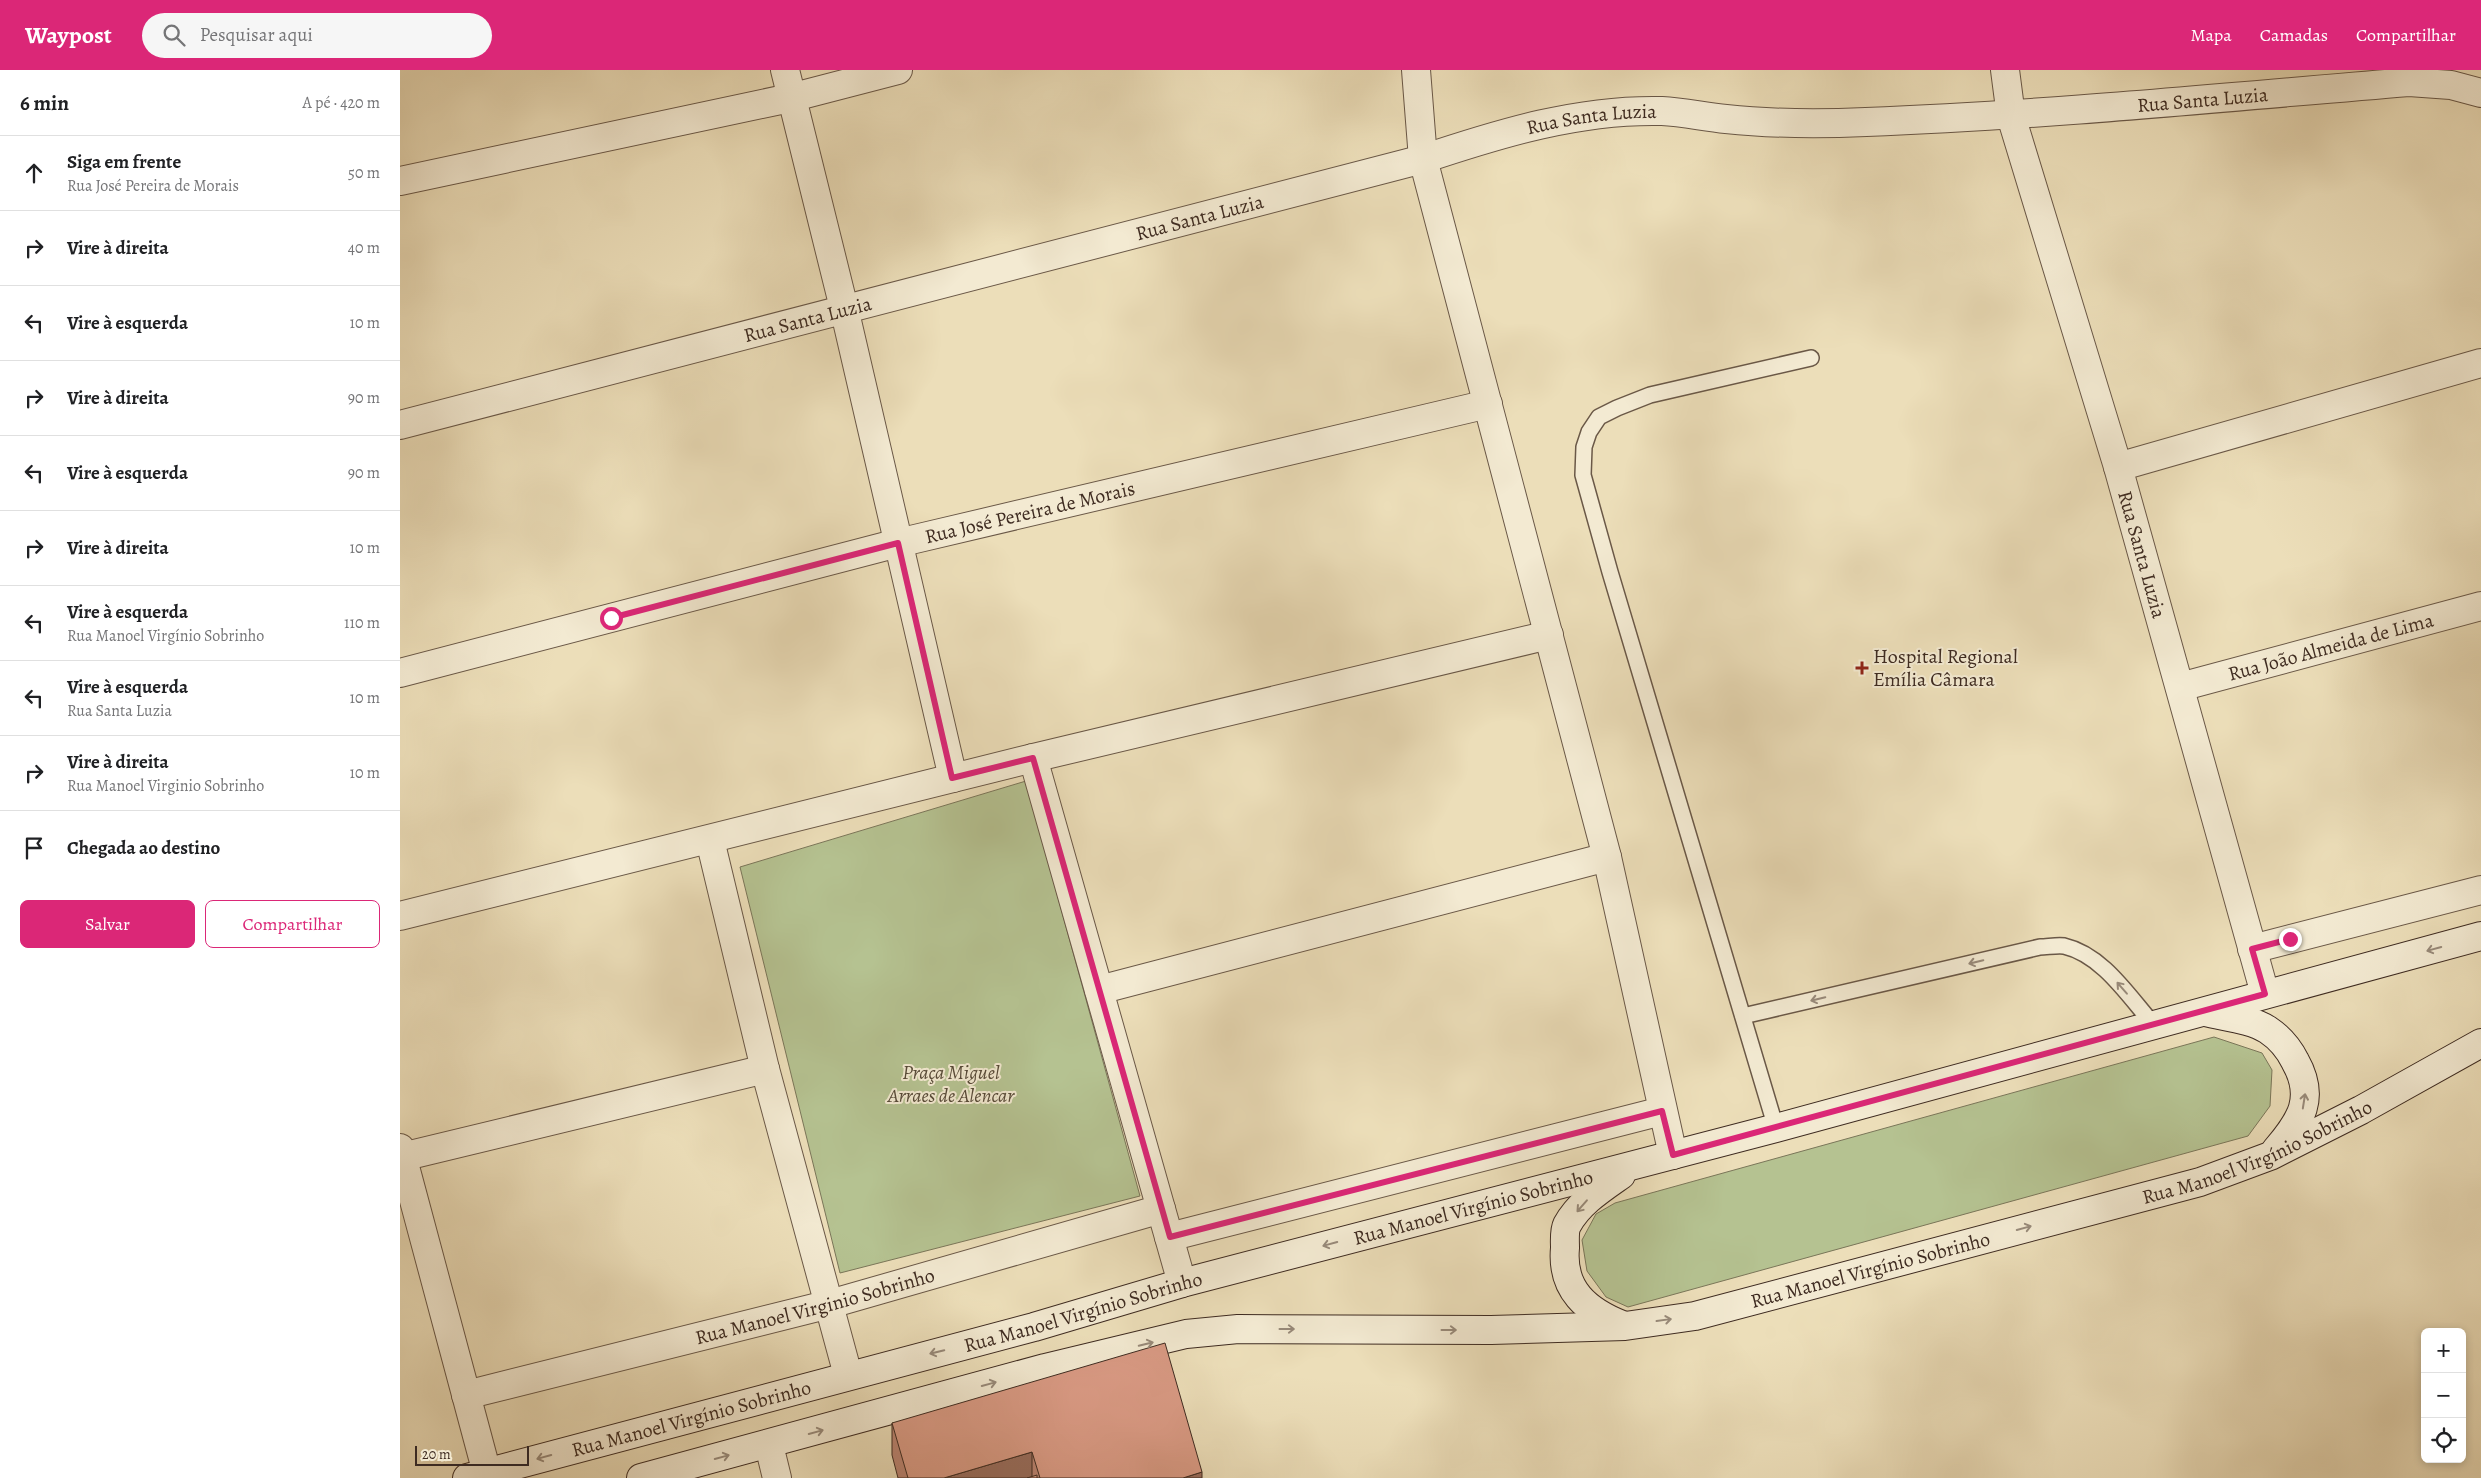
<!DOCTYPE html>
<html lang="pt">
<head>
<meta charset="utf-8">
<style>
  :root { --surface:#fff; --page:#f6f6f6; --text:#202124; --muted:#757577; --line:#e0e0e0; --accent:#db2777 }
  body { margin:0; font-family:Alegreya,serif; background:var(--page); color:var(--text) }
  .controls { position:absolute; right:15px; bottom:15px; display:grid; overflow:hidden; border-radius:8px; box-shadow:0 2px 8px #0003 }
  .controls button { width:45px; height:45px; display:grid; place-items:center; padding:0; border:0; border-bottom:1px solid var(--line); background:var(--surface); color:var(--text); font:25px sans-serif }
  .scale { position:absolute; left:15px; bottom:12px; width:114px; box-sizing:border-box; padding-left:5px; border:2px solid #3e2b21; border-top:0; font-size:14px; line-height:18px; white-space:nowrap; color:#3e2b21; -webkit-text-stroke:4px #f3ead2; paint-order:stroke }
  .stop { position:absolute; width:15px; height:15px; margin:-11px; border:4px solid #db2777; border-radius:50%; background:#fff }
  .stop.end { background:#db2777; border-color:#fff; box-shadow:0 1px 5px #0008 }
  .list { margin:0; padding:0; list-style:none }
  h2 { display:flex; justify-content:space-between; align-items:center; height:65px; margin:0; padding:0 20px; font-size:21px }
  h2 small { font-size:16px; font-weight:400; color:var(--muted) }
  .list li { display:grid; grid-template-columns:32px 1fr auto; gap:15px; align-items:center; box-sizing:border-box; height:75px; padding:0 20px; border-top:1px solid var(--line) }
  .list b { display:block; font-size:19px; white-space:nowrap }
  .list p { margin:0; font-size:16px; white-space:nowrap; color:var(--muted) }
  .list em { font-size:16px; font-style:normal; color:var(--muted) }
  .actions { display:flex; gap:10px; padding:15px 20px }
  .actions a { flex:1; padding:11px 0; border:1px solid var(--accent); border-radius:8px; text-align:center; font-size:18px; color:var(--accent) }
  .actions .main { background:var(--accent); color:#fff }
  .icon { flex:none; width:28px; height:28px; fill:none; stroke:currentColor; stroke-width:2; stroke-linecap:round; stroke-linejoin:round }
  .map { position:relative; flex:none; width:2081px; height:1408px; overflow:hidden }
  header { display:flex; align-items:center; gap:30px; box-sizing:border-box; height:70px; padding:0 25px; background:var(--accent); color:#fff }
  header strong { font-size:24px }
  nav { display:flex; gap:28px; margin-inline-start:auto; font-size:18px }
  .search { width:350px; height:45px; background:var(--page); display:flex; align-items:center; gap:12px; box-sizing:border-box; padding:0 18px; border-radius:28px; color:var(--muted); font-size:19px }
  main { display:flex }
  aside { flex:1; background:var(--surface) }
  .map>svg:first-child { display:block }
</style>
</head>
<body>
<header>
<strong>Waypost</strong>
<div class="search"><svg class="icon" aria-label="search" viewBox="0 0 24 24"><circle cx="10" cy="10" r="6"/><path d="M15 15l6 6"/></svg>Pesquisar aqui</div>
<nav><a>Mapa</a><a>Camadas</a><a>Compartilhar</a></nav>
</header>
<main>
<aside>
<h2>6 min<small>A pé · 420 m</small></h2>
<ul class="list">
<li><svg class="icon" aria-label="ahead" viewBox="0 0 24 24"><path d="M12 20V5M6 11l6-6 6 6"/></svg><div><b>Siga em frente</b><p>Rua José Pereira de Morais</p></div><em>50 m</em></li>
<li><svg class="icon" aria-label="right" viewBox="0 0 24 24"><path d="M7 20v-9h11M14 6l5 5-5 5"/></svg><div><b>Vire à direita</b></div><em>40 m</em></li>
<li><svg class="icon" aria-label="left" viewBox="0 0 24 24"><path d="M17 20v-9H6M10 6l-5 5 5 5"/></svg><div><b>Vire à esquerda</b></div><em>10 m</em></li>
<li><svg class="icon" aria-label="right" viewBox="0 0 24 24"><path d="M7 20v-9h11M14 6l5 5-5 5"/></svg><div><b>Vire à direita</b></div><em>90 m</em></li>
<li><svg class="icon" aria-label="left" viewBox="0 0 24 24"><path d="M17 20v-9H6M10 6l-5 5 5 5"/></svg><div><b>Vire à esquerda</b></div><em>90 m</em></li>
<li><svg class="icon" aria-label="right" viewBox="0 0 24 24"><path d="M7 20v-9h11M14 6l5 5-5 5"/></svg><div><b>Vire à direita</b></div><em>10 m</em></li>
<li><svg class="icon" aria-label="left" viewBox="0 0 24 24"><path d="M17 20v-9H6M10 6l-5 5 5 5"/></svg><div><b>Vire à esquerda</b><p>Rua Manoel Virgínio Sobrinho</p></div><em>110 m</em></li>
<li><svg class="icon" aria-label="left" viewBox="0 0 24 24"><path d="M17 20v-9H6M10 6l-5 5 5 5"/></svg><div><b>Vire à esquerda</b><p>Rua Santa Luzia</p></div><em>10 m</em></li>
<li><svg class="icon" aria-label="right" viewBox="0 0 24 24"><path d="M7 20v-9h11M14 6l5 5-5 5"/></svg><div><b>Vire à direita</b><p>Rua Manoel Virginio Sobrinho</p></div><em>10 m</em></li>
<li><svg class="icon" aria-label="arrive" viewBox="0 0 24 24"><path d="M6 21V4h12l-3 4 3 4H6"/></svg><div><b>Chegada ao destino</b></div></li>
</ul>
<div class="actions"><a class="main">Salvar</a><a>Compartilhar</a></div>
</aside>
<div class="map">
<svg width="2081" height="1408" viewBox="0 0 2081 1408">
  <rect width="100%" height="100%" fill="#ecdeb9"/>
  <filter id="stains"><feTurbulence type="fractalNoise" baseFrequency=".004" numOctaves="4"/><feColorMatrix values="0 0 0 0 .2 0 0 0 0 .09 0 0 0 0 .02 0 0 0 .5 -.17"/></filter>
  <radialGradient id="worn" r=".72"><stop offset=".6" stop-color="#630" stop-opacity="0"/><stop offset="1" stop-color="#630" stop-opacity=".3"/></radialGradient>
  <g fill="#b5c291" stroke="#7a7659">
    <path d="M626,711L740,1126L440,1203L340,797Z"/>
    <path d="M1814,967L1862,983L1872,1000L1870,1036L1848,1066L1228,1237L1206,1227L1187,1201L1182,1170L1196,1144L1215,1133Z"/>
  </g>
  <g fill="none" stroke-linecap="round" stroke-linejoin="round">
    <defs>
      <g id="service">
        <path d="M1343,946L1640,877C1647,877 1657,875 1664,876C1703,885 1729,927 1754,955"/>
        <path d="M1376,1058L1210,502L1183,405L1184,377L1189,362L1199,347L1217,338L1250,325L1411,288"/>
      </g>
      <g id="minor">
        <path d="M385,0L444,238L553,708"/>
        <path d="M1016,0L1023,89L1207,787L1273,1085"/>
        <path id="s1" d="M1605,0L1611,46L1718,397L1865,924"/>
        <path d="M0,111L390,28L498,0"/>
        <path id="s2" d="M0,355L1023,89C1101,63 1179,39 1262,41C1283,42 1305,47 1326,49C1373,54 1420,54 1466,52C1647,45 1828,27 2009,12L2051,15L2081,23"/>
        <path d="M1718,397L2081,293"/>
        <path id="s3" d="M0,603L498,473L1088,334"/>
        <path id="s4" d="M1780,617L2081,536"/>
        <path d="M633,688L782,1213"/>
        <path d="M310,770L365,999L448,1305"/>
        <path d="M0,846L633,688L1149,565"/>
        <path d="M1852,879L2081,820"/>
        <path d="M699,920L1207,787"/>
        <path d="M0,1078L87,1403"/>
        <path d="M2,1087L365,999"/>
        <path d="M769,1167L1262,1041"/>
        <path id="s5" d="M66,1325L430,1234L761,1139"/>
        <path d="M369,1375L377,1408"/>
      </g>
      <g id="secondary">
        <path d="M1805,942C1825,947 1851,949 1868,960C1880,968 1889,979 1895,991C1916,1028 1901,1051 1876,1080"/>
        <path d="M1221,1105C1201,1119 1179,1133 1167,1155C1164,1161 1165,1171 1165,1178C1161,1220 1187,1241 1222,1255"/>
        <path id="s6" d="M67,1408L634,1257L782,1213L1376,1058L2081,866"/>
        <path id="s7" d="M241,1408L645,1298L786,1264L838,1259L1091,1260L1225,1256L1295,1246L1800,1112L1870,1086L1961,1040L2081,973"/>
      </g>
    </defs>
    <use href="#service" stroke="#6a5847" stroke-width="18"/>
    <use href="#minor" stroke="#6a5847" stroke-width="30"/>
    <use href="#secondary" stroke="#3e2b21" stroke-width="30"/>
    <use href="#service" stroke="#f3ead2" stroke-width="15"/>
    <use href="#minor" stroke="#f3ead2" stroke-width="28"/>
    <use href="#secondary" stroke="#f3ead2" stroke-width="28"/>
  </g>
  <path fill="#bb8472" stroke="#3e2b21" d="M492,1353L802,1408H498L492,1385Z"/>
  <g fill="#986c5c" stroke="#3e2b21">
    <path d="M632,1382V1408H544Z"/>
    <path d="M802,1402V1408H783Z"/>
  </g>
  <g fill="#d99a84" stroke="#3e2b21">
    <path d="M765,1273L802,1402L783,1408H640L632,1382L544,1408H508L492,1353Z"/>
    <path d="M637,1405V1408H627Z"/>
  </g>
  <defs><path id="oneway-shaft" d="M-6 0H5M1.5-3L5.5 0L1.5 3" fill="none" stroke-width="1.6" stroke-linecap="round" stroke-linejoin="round" transform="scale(1.25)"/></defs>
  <g stroke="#988a7a">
    <use href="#oneway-shaft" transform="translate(2034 879) rotate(165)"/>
    <use href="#oneway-shaft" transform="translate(1576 892) rotate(167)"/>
    <use href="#oneway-shaft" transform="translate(1722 918) rotate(-131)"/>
    <use href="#oneway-shaft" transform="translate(1418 929) rotate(167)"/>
    <use href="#oneway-shaft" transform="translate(1904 1031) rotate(-81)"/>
    <use href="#oneway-shaft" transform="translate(1182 1136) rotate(131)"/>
    <use href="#oneway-shaft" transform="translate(1624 1158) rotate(-15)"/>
    <use href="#oneway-shaft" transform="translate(930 1174) rotate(165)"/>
    <use href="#oneway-shaft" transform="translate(1264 1250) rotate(-8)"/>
    <use href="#oneway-shaft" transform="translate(887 1259)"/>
    <use href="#oneway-shaft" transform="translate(1049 1260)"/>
    <use href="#oneway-shaft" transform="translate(746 1274) rotate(-14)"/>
    <use href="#oneway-shaft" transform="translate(537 1282) rotate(166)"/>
    <use href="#oneway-shaft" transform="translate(589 1314) rotate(-15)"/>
    <use href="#oneway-shaft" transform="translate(416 1362) rotate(-15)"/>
    <use href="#oneway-shaft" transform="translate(144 1387) rotate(165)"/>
    <use href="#oneway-shaft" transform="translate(322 1387) rotate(-15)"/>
  </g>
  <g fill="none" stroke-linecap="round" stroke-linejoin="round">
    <path stroke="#db2777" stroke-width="6" d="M211,548L498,473L552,708L633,688L770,1167L1262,1041L1273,1085L1865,924L1852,879L1890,869"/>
  </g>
  <path fill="#8f2418" stroke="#f3ead2" stroke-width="2" d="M1459.5 590.5h5v5h5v5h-5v5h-5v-5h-5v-5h5z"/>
  <g text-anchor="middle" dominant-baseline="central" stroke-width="4" stroke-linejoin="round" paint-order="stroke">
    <g font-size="20" fill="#3e2b21" stroke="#f3ead2">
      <text stroke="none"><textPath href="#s2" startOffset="1844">Rua Santa Luzia</textPath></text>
      <text stroke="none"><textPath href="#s2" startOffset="1231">Rua Santa Luzia</textPath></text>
      <text stroke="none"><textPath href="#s2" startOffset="826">Rua Santa Luzia</textPath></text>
      <text stroke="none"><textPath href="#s2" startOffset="421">Rua Santa Luzia</textPath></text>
      <text stroke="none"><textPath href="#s3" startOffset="650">Rua José Pereira de Morais</textPath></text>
      <text stroke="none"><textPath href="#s1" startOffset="504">Rua Santa Luzia</textPath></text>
      <text stroke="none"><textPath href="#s4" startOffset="156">Rua João Almeida de Lima</textPath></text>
      <text stroke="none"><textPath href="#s7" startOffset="1660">Rua Manoel Virgínio Sobrinho</textPath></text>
      <text stroke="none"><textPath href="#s6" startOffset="1042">Rua Manoel Virgínio Sobrinho</textPath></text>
      <text stroke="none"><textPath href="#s7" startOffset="1255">Rua Manoel Virgínio Sobrinho</textPath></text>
      <text stroke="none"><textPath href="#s5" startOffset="360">Rua Manoel Virginio Sobrinho</textPath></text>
      <text stroke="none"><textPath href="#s6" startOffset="638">Rua Manoel Virgínio Sobrinho</textPath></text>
      <text stroke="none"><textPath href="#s6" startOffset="232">Rua Manoel Virgínio Sobrinho</textPath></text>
    </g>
    <g font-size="20" fill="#3e2b21" stroke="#f3ead2" text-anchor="start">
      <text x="1473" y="586">Hospital Regional<tspan x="1473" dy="23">Emília Câmara</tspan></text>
    </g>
    <g font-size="20" font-style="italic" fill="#564937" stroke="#f3ead2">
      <text x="551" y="1002">Praça Miguel<tspan x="551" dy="23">Arraes de Alencar</tspan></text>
    </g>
  </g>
  <rect width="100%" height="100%" filter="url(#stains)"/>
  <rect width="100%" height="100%" fill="url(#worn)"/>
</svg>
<div class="controls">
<button>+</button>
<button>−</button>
<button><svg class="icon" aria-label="locate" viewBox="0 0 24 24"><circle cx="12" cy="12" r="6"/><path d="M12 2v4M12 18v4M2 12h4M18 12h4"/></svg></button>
</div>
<div class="scale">20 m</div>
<div class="stop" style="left:211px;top:548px"></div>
<div class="stop end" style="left:1890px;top:869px"></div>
</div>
</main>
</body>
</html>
